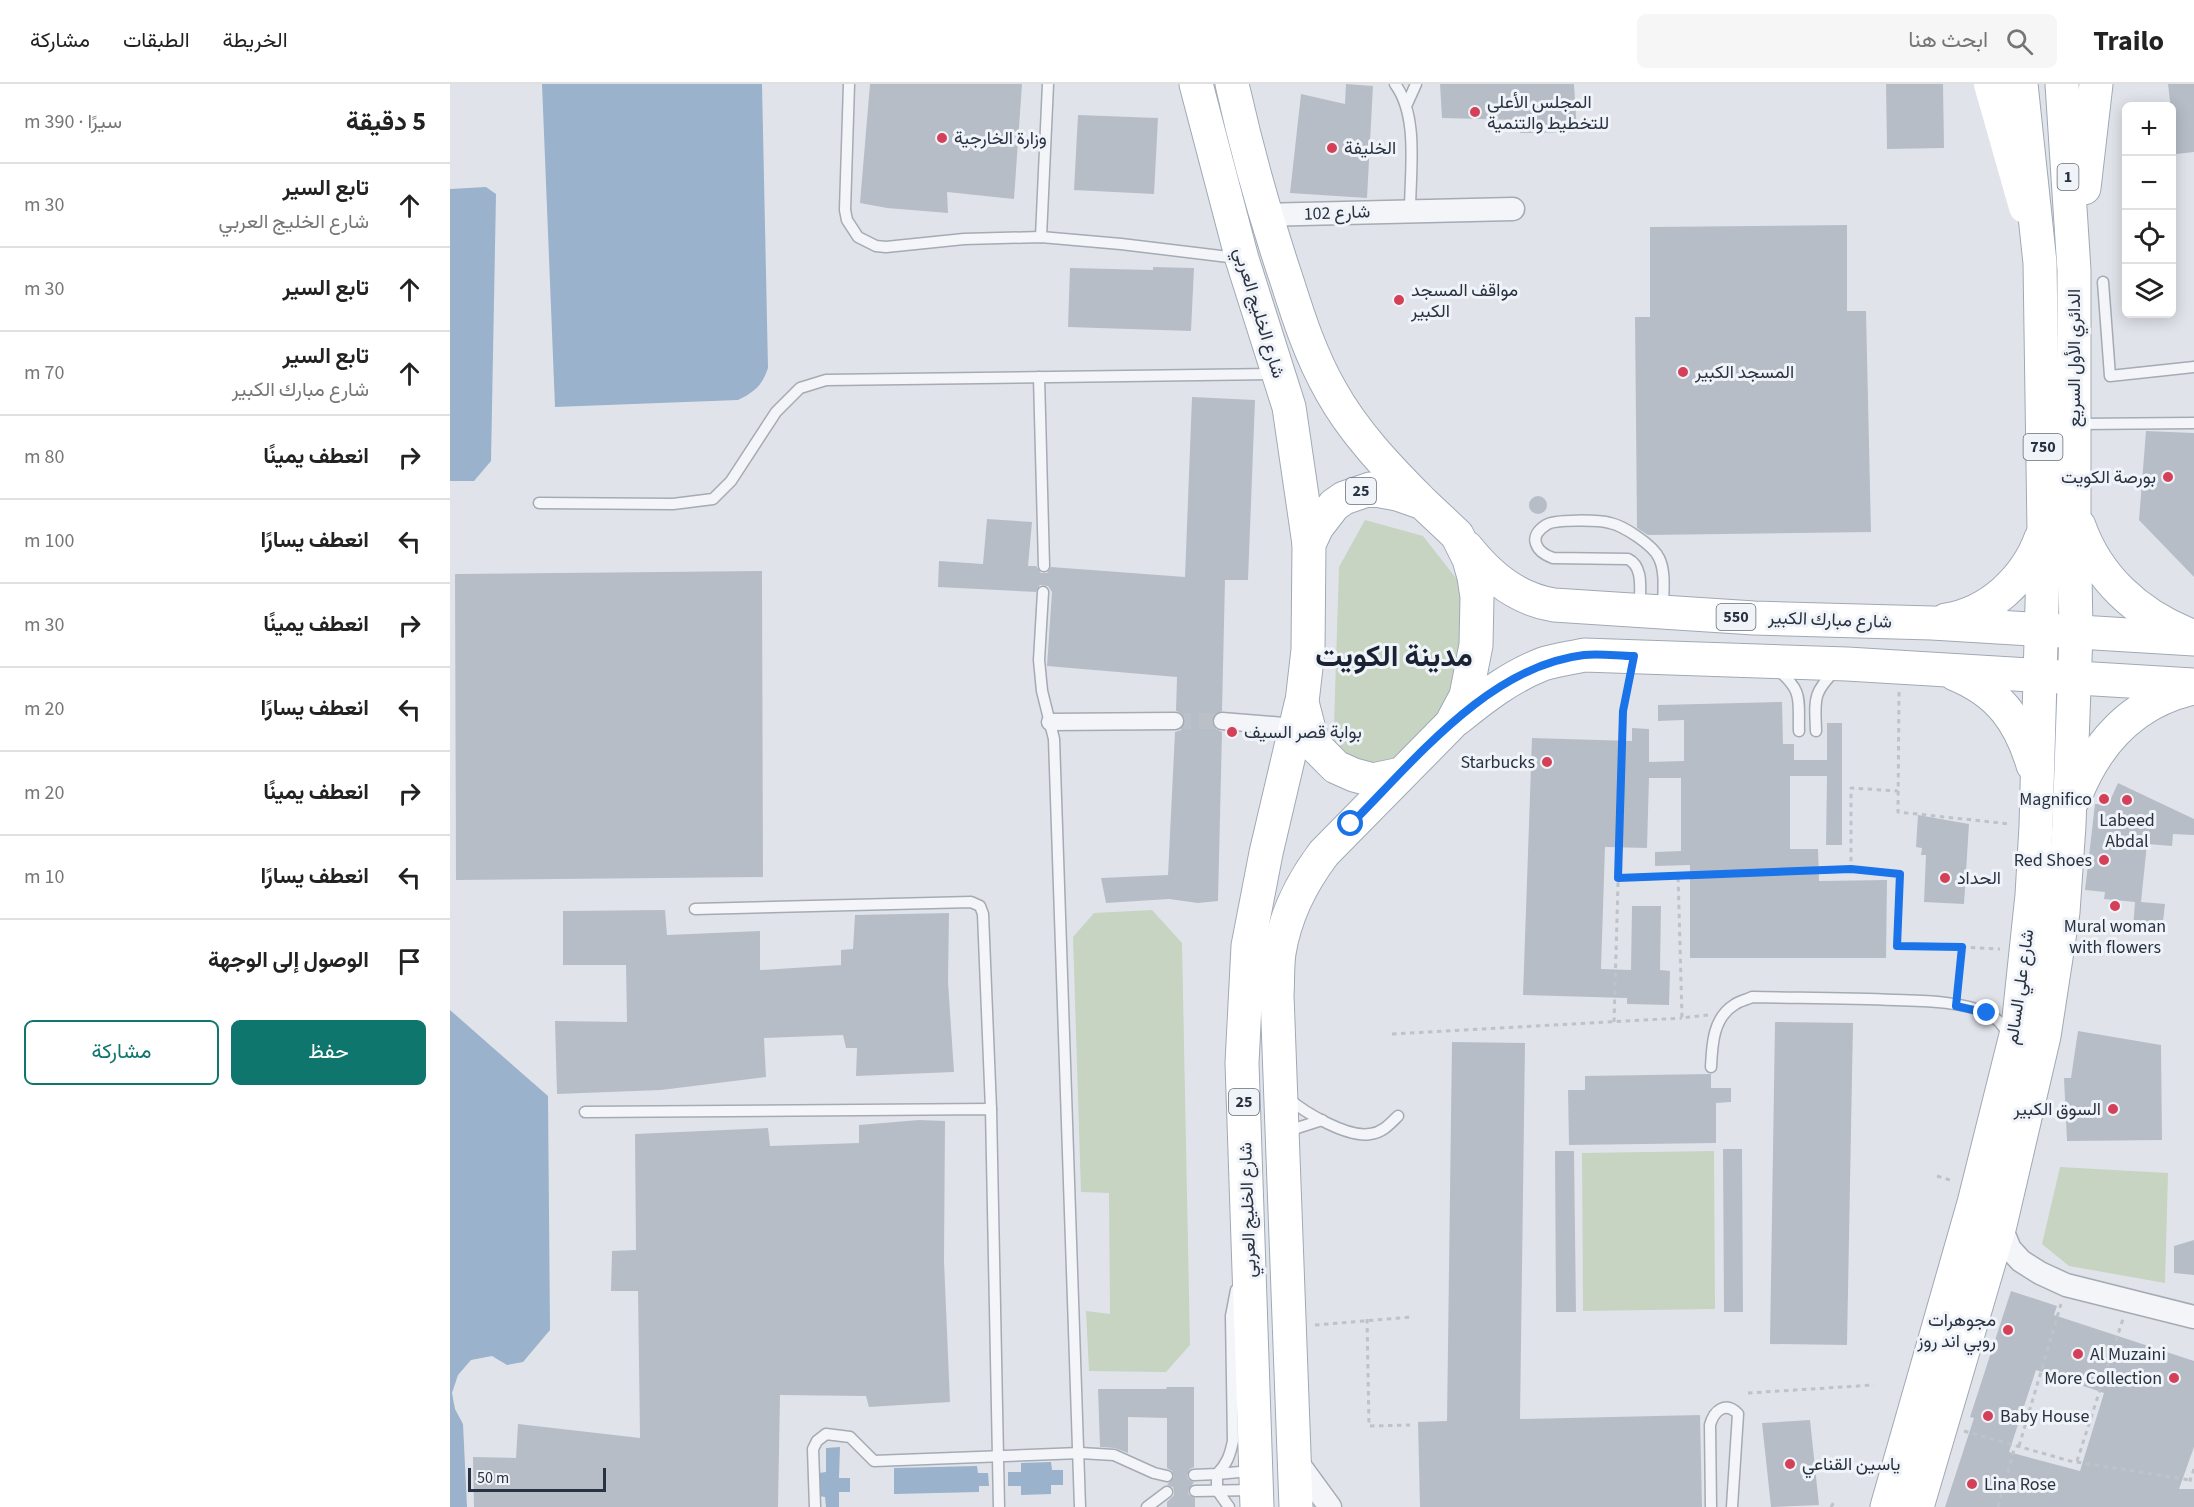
<!DOCTYPE html>
<html lang="ar">
<head>
<meta charset="utf-8">
<style>
  :root { --surface:#fff; --page:#f6f6f6; --text:#222; --muted:#767676; --line:#e0e0e0; --accent:#0f766e }
  body { margin:0; font-family:"Source Sans 3",Vazirmatn,sans-serif; background:var(--page); color:var(--text); direction:rtl }
  .controls { position:absolute; right:18px; top:18px; display:grid; overflow:hidden; border-radius:9px; box-shadow:0 3px 15px #0003 }
  .controls button { width:54px; height:54px; display:grid; place-items:center; padding:0; border:0; border-bottom:2px solid var(--line); background:var(--surface); color:var(--text); font:30px sans-serif }
  .scale { position:absolute; left:18px; bottom:15px; width:138px; box-sizing:border-box; padding-left:6px; border:3px solid #283242; border-top:0; font-size:16px; line-height:21px; white-space:nowrap; color:#283242; -webkit-text-stroke:4px #f0f3f7; paint-order:stroke }
  .stop { position:absolute; width:18px; height:18px; margin:-14px; border:4px solid #1a73e8; border-radius:50%; background:#fff }
  .stop.end { background:#1a73e8; border-color:#fff; box-shadow:0 2px 6px #0008 }
  .list { margin:0; padding:0; list-style:none }
  h2 { display:flex; justify-content:space-between; align-items:center; height:78px; margin:0; padding:0 24px; font-size:26px }
  h2 small { font-size:20px; font-weight:400; color:var(--muted) }
  .list li { display:grid; grid-template-columns:39px 1fr auto; gap:18px; align-items:center; box-sizing:border-box; height:84px; padding:0 24px; border-top:2px solid var(--line) }
  .list b { display:block; font-size:22px; white-space:nowrap }
  .list p { margin:0; font-size:20px; white-space:nowrap; color:var(--muted) }
  .list em { font-size:20px; font-style:normal; color:var(--muted) }
  .actions { display:flex; gap:12px; padding:18px 24px }
  .actions a { flex:1; padding:14px 0; border:2px solid var(--accent); border-radius:9px; text-align:center; font-size:21px; color:var(--accent) }
  .actions .main { background:var(--accent); color:#fff }
  .icon { flex:none; width:33px; height:33px; fill:none; stroke:currentColor; stroke-width:2; stroke-linecap:round; stroke-linejoin:round }
  .map { position:relative; flex:none; width:1744px; height:1423px; overflow:hidden; direction:ltr }
  header { display:flex; align-items:center; gap:36px; box-sizing:border-box; height:84px; padding:0 30px; background:var(--surface); border-bottom:2px solid var(--line) }
  header strong { font-size:28px }
  nav { display:flex; gap:33px; margin-inline-start:auto; font-size:21px }
  .search { width:420px; height:54px; background:var(--page); display:flex; align-items:center; gap:15px; box-sizing:border-box; padding:0 21px; border-radius:9px; color:var(--muted); font-size:22px }
  main { display:flex }
  aside { flex:1; background:var(--surface) }
  .map>svg:first-child { display:block }
</style>
</head>
<body>
<header>
<strong>Trailo</strong>
<div class="search"><svg class="icon" aria-label="search" viewBox="0 0 24 24"><circle cx="10" cy="10" r="6"/><path d="M15 15l6 6"/></svg>ابحث هنا</div>
<nav><a>الخريطة</a><a>الطبقات</a><a>مشاركة</a></nav>
</header>
<main>
<div class="map">
<svg width="1744" height="1423" viewBox="0 0 1744 1423">
  <rect width="100%" height="100%" fill="#e0e4ea"/>
  <g fill="#c6d4c1">
    <path d="M915,436L973,452L1013,503L1011,569L999,638L951,687L883,673L889,483Z"/>
    <path d="M702,826L732,859L740,1261L716,1288L639,1287L636,1227L660,1230L659,1109L631,1108L623,853L644,829Z"/>
    <path d="M1264,1067L1265,1225L1133,1227L1132,1069Z"/>
    <path d="M1610,1083L1718,1089L1715,1199L1619,1182L1592,1160Z"/>
  </g>
  <g fill="#9ab2cb">
    <path d="M92,0H312L318,284C312,302 304,308 288,316L105,323Z"/>
    <path d="M36,103L46,110L41,377L24,397H0V105Z"/>
    <path d="M0,926L98,1012L100,1246L73,1278L57,1281L42,1272L21,1276L8,1291L2,1309L5,1325L13,1340L17,1423H0Z"/>
    <path d="M390,1363L389,1394H400V1408H389V1423H376L375,1413L369,1412V1389L376,1388V1364Z"/>
    <path d="M601,1378L602,1386H613V1401H601V1410L571,1411V1402H558V1388H571V1379Z"/>
    <path d="M527,1382L528,1389H538L539,1402H529V1408L444,1410V1384Z"/>
  </g>
  <g fill="#b7bdc7" fill-rule="evenodd">
    <path d="M420,0H572L564,115L497,108L498,129L437,124L410,119Z"/>
    <path d="M896,0L923,2L917,114L840,109L851,10L895,20Z"/>
    <path d="M990,0H1124L1127,48L1070,49L1069,36L992,34Z"/>
    <path d="M1436,0H1493L1494,64L1437,65Z"/>
    <path d="M1718,0H1744V68L1726,70Z"/>
    <path d="M628,31L708,34L704,110L624,106Z"/>
    <path d="M1397,141V227H1416L1421,448L1198,451L1187,444L1185,233H1200V143Z"/>
    <path d="M703,183L744,184L741,247L618,243L620,184L703,186Z"/>
    <path d="M742,313L805,316L798,496H775L772,627L764,631L762,637L766,645L772,648L768,817L748,819L719,815L656,819L651,794L718,791L725,648L731,646L735,638L734,631L726,627L727,593L597,582L602,508L598,502L590,501L586,508L488,503L489,477L533,480L537,435L582,438L578,482H586L591,489H597L601,483L735,493Z"/>
    <path d="M1696,347L1744,349V493L1689,436Z"/>
    <circle cx="1088" cy="421" r="9"/>
    <path d="M312,487L313,793L6,796L5,490Z"/>
    <path d="M1332,618L1333,660H1344V676H1377V639H1392V761H1376L1377,692H1340V765H1368L1369,797L1437,796L1436,874H1240V781L1205,782V768L1231,767V694H1199L1197,764L1155,763L1151,885L1181,886L1182,822H1211L1210,886L1220,887L1219,921L1177,920V914L1073,911L1082,654L1182,657V644L1199,645V678L1234,677V636L1208,637V621Z"/>
    <path d="M1668,699L1744,735V751L1723,750L1722,762L1697,760L1691,818L1715,820L1712,847L1683,844L1685,818L1654,815L1655,808L1635,806L1645,720L1658,721Z"/>
    <path d="M1468,731L1519,740L1514,820L1474,818L1476,771H1471L1472,764L1466,763Z"/>
    <path d="M215,826L217,851L310,847V886L391,881V866L403,865L405,831L499,829L498,898L504,988L406,992L407,964H396L393,951L314,954L316,993L211,1006L107,1010L105,937L177,938L176,881H113V827Z"/>
    <path d="M1325,938L1403,939L1397,1261L1320,1260Z"/>
    <path d="M1628,947L1711,961L1712,1056L1617,1057L1614,994H1621Z"/>
    <path d="M1002,958L1075,959L1070,1335L1250,1331L1252,1423H970L968,1338L997,1337Z"/>
    <path d="M1261,990V1004H1281V1018L1266,1019V1059L1119,1061L1118,1006H1135V992Z"/>
    <path d="M469,1036L495,1037L494,1177L500,1318L419,1323L416,1312L330,1311L328,1423H24L23,1373L66,1374L68,1340L190,1354L188,1207H161L162,1167L186,1166L185,1050L318,1044L320,1062L409,1059V1041Z"/>
    <path d="M1273,1065H1292L1293,1228H1274Z"/>
    <path d="M1105,1067H1124L1126,1228H1106Z"/>
    <path d="M1744,1156V1191L1724,1189V1162Z"/>
    <path d="M1561,1207L1607,1222L1604,1231L1744,1277V1363L1729,1405H1744V1423H1495L1524,1334L1520,1333ZM1586,1286L1654,1309L1630,1387L1559,1368Z"/>
    <path d="M717,1303H744V1383L740,1385L737,1391L738,1395L744,1398L738,1407L739,1411L745,1414V1423H717V1418L724,1411V1408L723,1403L717,1401L724,1393L722,1387L717,1384V1334L678,1333V1369L665,1364L650,1363L648,1305H716Z"/>
    <path d="M1360,1336L1369,1421L1321,1423L1312,1339Z"/>
  </g>
  <g fill="none" stroke-linecap="round" stroke-linejoin="round">
    <path stroke="#bbc0c8" stroke-width="16" stroke-dasharray="16 8" stroke-linecap="butt" d="M725,637H772"/>
    <defs>
      <g id="service">
        <path d="M399,0L395,126L397,136L408,153L426,162L436,163L514,155L591,153L671,160L787,174"/>
        <path d="M945,0C969,32 960,88 960,127"/>
        <path d="M957,20L966,0"/>
        <path d="M591,153L598,0"/>
        <path d="M1653,198L1660,292L1744,283"/>
        <path d="M589,293L594,482"/>
        <path d="M1627,340L1744,339"/>
        <path d="M89,419L223,420L263,415L281,397L326,328L350,304L376,296L824,290"/>
        <path d="M593,508L589,576L592,607L604,655L630,1423"/>
        <path d="M1190,524C1189,509 1195,483 1178,475L1103,474C1086,468 1077,453 1096,441C1104,435 1150,436 1160,439C1174,442 1203,461 1209,474C1216,488 1213,509 1213,524"/>
        <path d="M1327,585C1354,608 1348,615 1349,647"/>
        <path d="M1366,647C1365,616 1362,609 1386,586"/>
        <path d="M245,825L521,818L530,822L533,830L541,1025"/>
        <path d="M1261,983C1262,961 1263,934 1284,921C1289,917 1296,916 1302,913C1350,914 1398,914 1445,916C1474,917 1510,917 1537,929C1547,934 1554,941 1558,952"/>
        <path d="M838,1014C855,1029 898,1054 920,1050C932,1049 940,1040 948,1032"/>
        <path d="M135,1028L541,1025L549,1423"/>
        <path d="M838,1053L847,1044L872,1036"/>
        <path d="M744,1391L767,1390C777,1380 780,1371 783,1357L781,1232L786,1206"/>
        <path d="M745,1407L804,1406"/>
        <path d="M365,1423L363,1365L367,1357L376,1350L400,1353L424,1377L630,1369L664,1371L704,1389L717,1392"/>
        <path d="M697,1423L717,1408"/>
        <path d="M779,1423L767,1406V1390L801,1387"/>
        <path d="M1261,1423L1260,1341C1264,1326 1276,1317 1288,1330L1282,1423"/>
      </g>
      <g id="pedestrian">
        <path d="M772,637L846,643"/>
        <path d="M600,638L725,637"/>
      </g>
      <g id="minor">
        <path d="M814,131L1063,125"/>
        <path d="M1550,1141L1560,1165L1571,1177L1590,1189L1616,1201L1744,1233"/>
        <path d="M845,1375L880,1423"/>
      </g>
      <g id="primary">
        <path d="M746,0L792,175L839,323L859,460"/>
        <path d="M782,0C797,67 815,132 837,197C849,235 861,272 881,307C903,347 937,383 970,416"/>
        <path d="M1634,104L1646,0"/>
        <path d="M1629,442C1647,493 1687,530 1737,550"/>
        <path d="M1017,464C1040,493 1067,515 1104,521L1304,534L1482,539L1744,555"/>
        <path d="M1496,536C1540,529 1576,495 1591,454"/>
        <path d="M1505,590C1549,608 1570,637 1583,681"/>
        <path d="M1007,635C1034,613 1060,593 1093,580C1106,576 1121,574 1134,571L1397,580L1744,601"/>
        <path d="M1625,713C1646,659 1683,619 1739,605"/>
        <path d="M807,1423L792,979L798,862L816,769L851,620"/>
        <path d="M846,1423L827,911C828,898 827,883 829,869C835,832 852,798 874,769L1001,640L1016,612L1026,561L1027,513L1024,493L1019,475L1007,451L973,419L947,410L920,405L894,414L884,421L867,443L859,460L858,566L852,618L860,649L866,663L886,683L904,691L923,696L951,690"/>
        <path d="M1437,1423L1524,1119L1568,943L1582,811L1586,742L1594,447L1590,179L1571,0"/>
        <path d="M1467,1423L1550,1141L1594,952L1613,828L1619,741L1626,549L1624,428V186L1612,0"/>
      </g>
    </defs>
    <use href="#service" stroke="#a5abb4" stroke-width="13"/>
    <use href="#pedestrian" stroke="#a5abb4" stroke-width="19"/>
    <use href="#minor" stroke="#a5abb4" stroke-width="25"/>
    <use href="#primary" stroke="#9fa9b6" stroke-width="35"/>
    <g stroke="#bec2c9" stroke-width="3" stroke-dasharray="4.5 4.5" stroke-linecap="butt">
      <path d="M1449,608L1448,728L1560,740"/>
      <path d="M1401,785L1450,790L1447,862L1512,863"/>
      <path d="M1168,794L1228,790"/>
      <path d="M1508,908L1512,863L1550,865"/>
      <path d="M1258,931L1232,934L1228,790L1401,785V704L1448,707"/>
      <path d="M1164,938L1173,627L1179,598"/>
      <path d="M942,950L1232,934"/>
      <path d="M1487,1092L1503,1097"/>
      <path d="M917,1235L919,1342L960,1341"/>
      <path d="M865,1241L962,1233"/>
      <path d="M1298,1309L1424,1301"/>
      <path d="M1514,1347L1620,1377L1740,1396"/>
      <path d="M1569,1362L1611,1220"/>
      <path d="M1627,1377L1673,1235"/>
      <path d="M1744,1385L1740,1396L1744,1397"/>
      <path d="M1381,1423L1384,1418"/>
      <path d="M1548,1423L1565,1362"/>
    </g>
    <use href="#service" stroke="#f3f5f8" stroke-width="10"/>
    <use href="#pedestrian" stroke="#f3f5f8" stroke-width="16"/>
    <use href="#minor" stroke="#f3f5f8" stroke-width="22"/>
    <path stroke="#fff" stroke-width="32" d="M1540,0L1575,123"/>
    <use href="#primary" stroke="#fff" stroke-width="33"/>
  </g>
  <g fill="none" stroke-linecap="round" stroke-linejoin="round">
    <path stroke="#1a73e8" stroke-width="8" d="M901,740C965,676 1039,582 1134,571C1150,569 1168,572 1184,572L1173,627L1168,794L1401,785L1450,790L1447,862L1512,863L1506,922L1537,929"/>
  </g>
  <g fill="#d44058" stroke="#f0f3f7" stroke-width="2">
    <circle cx="1025" cy="28" r="6"/>
    <circle cx="492" cy="54" r="6"/>
    <circle cx="882" cy="64" r="6"/>
    <circle cx="949" cy="216" r="6"/>
    <circle cx="1233" cy="288" r="6"/>
    <circle cx="1718" cy="393" r="6"/>
    <circle cx="782" cy="648" r="6"/>
    <circle cx="1097" cy="678" r="6"/>
    <circle cx="1654" cy="715" r="6"/>
    <circle cx="1677" cy="716" r="6"/>
    <circle cx="1654" cy="776" r="6"/>
    <circle cx="1495" cy="794" r="6"/>
    <circle cx="1665" cy="822" r="6"/>
    <circle cx="1663" cy="1025" r="6"/>
    <circle cx="1558" cy="1246" r="6"/>
    <circle cx="1628" cy="1270" r="6"/>
    <circle cx="1724" cy="1294" r="6"/>
    <circle cx="1538" cy="1332" r="6"/>
    <circle cx="1340" cy="1380" r="6"/>
    <circle cx="1522" cy="1400" r="6"/>
  </g>
  <g text-anchor="middle" dominant-baseline="central" stroke-width="6" stroke-linejoin="round" paint-order="stroke">
    <g fill="#f0f3f7" stroke="#646c78" stroke-width="1.5">
      <rect x="1607.5" y="80" width="21" height="26" rx="4.5"/>
      <rect x="1573.5" y="350" width="39" height="26" rx="4.5"/>
      <rect x="896" y="394" width="30" height="26" rx="4.5"/>
      <rect x="1266.5" y="520" width="39" height="26" rx="4.5"/>
      <rect x="779" y="1005" width="30" height="26" rx="4.5"/>
    </g>
    <g font-size="16" font-weight="bold" fill="#283242">
      <text x="1618" y="93">1</text>
      <text x="1593" y="363">750</text>
      <text x="911" y="407">25</text>
      <text x="1286" y="533">550</text>
      <text x="794" y="1018">25</text>
    </g>
    <g font-size="18" fill="#283242" stroke="#f0f3f7" text-anchor="start">
      <text x="1037" y="18">المجلس الأعلى<tspan x="1037" dy="21">للتخطيط والتنمية</tspan></text>
      <text x="504" y="54">وزارة الخارجية</text>
      <text x="894" y="64">الخليفة</text>
      <text x="961" y="206">مواقف المسجد<tspan x="961" dy="21">الكبير</tspan></text>
      <text x="1245" y="288">المسجد الكبير</text>
      <text x="1706" y="393" text-anchor="end">بورصة الكويت</text>
      <text x="794" y="648">بوابة قصر السيف</text>
      <text x="1085" y="678" text-anchor="end">Starbucks</text>
      <text x="1642" y="715" text-anchor="end">Magnifico</text>
      <text x="1677" y="736" text-anchor="middle">Labeed<tspan x="1677" dy="21">Abdal</tspan></text>
      <text x="1642" y="776" text-anchor="end">Red Shoes</text>
      <text x="1507" y="794">الحداد</text>
      <text x="1665" y="842" text-anchor="middle">Mural woman<tspan x="1665" dy="21">with flowers</tspan></text>
      <text x="1651" y="1025" text-anchor="end">السوق الكبير</text>
      <text x="1546" y="1236" text-anchor="end">مجوهرات<tspan x="1546" dy="21">روبي اند روز</tspan></text>
      <text x="1640" y="1270">Al Muzaini</text>
      <text x="1712" y="1294" text-anchor="end">More Collection</text>
      <text x="1550" y="1332">Baby House</text>
      <text x="1352" y="1380">ياسين القناعي</text>
      <text x="1534" y="1400">Lina Rose</text>
    </g>
    <g font-size="18" fill="#283242" stroke="#f0f3f7">
      <text transform="translate(887 129) rotate(-2)">شارع 102</text>
      <text transform="translate(809 229) rotate(73)">شارع الخليج العربي</text>
      <text transform="translate(1624 274) rotate(-90)">الدائري الأول السريع</text>
      <text transform="translate(1380 536) rotate(2)">شارع مبارك الكبير</text>
      <text transform="translate(1570 903) rotate(-82)">شارع علي السالم</text>
      <text transform="translate(798 1126) rotate(-92)">شارع الخليج العربي</text>
    </g>
    <g font-size="30" font-weight="bold" fill="#1a2333" stroke="#f0f3f7">
      <text x="944" y="572">مدينة الكويت</text>
    </g>
  </g>
</svg>
<div class="controls">
<button>+</button>
<button>−</button>
<button><svg class="icon" aria-label="locate" viewBox="0 0 24 24"><circle cx="12" cy="12" r="6"/><path d="M12 2v4M12 18v4M2 12h4M18 12h4"/></svg></button>
<button><svg class="icon" aria-label="layers" viewBox="0 0 24 24"><path d="M12 4l9 5-9 5-9-5zM3 14l9 5 9-5"/></svg></button>
</div>
<div class="scale">50 m</div>
<div class="stop" style="left:901px;top:740px"></div>
<div class="stop end" style="left:1537px;top:929px"></div>
</div>
<aside>
<h2>5 دقيقة<small>سيرًا · 390 m</small></h2>
<ul class="list">
<li><svg class="icon" aria-label="ahead" viewBox="0 0 24 24"><path d="M12 20V5M6 11l6-6 6 6"/></svg><div><b>تابع السير</b><p>شارع الخليج العربي</p></div><em>30 m</em></li>
<li><svg class="icon" aria-label="ahead" viewBox="0 0 24 24"><path d="M12 20V5M6 11l6-6 6 6"/></svg><div><b>تابع السير</b></div><em>30 m</em></li>
<li><svg class="icon" aria-label="ahead" viewBox="0 0 24 24"><path d="M12 20V5M6 11l6-6 6 6"/></svg><div><b>تابع السير</b><p>شارع مبارك الكبير</p></div><em>70 m</em></li>
<li><svg class="icon" aria-label="right" viewBox="0 0 24 24"><path d="M7 20v-9h11M14 6l5 5-5 5"/></svg><div><b>انعطف يمينًا</b></div><em>80 m</em></li>
<li><svg class="icon" aria-label="left" viewBox="0 0 24 24"><path d="M17 20v-9H6M10 6l-5 5 5 5"/></svg><div><b>انعطف يسارًا</b></div><em>100 m</em></li>
<li><svg class="icon" aria-label="right" viewBox="0 0 24 24"><path d="M7 20v-9h11M14 6l5 5-5 5"/></svg><div><b>انعطف يمينًا</b></div><em>30 m</em></li>
<li><svg class="icon" aria-label="left" viewBox="0 0 24 24"><path d="M17 20v-9H6M10 6l-5 5 5 5"/></svg><div><b>انعطف يسارًا</b></div><em>20 m</em></li>
<li><svg class="icon" aria-label="right" viewBox="0 0 24 24"><path d="M7 20v-9h11M14 6l5 5-5 5"/></svg><div><b>انعطف يمينًا</b></div><em>20 m</em></li>
<li><svg class="icon" aria-label="left" viewBox="0 0 24 24"><path d="M17 20v-9H6M10 6l-5 5 5 5"/></svg><div><b>انعطف يسارًا</b></div><em>10 m</em></li>
<li><svg class="icon" aria-label="arrive" viewBox="0 0 24 24"><path d="M6 21V4h12l-3 4 3 4H6"/></svg><div><b>الوصول إلى الوجهة</b></div></li>
</ul>
<div class="actions"><a class="main">حفظ</a><a>مشاركة</a></div>
</aside>
</main>
</body>
</html>
